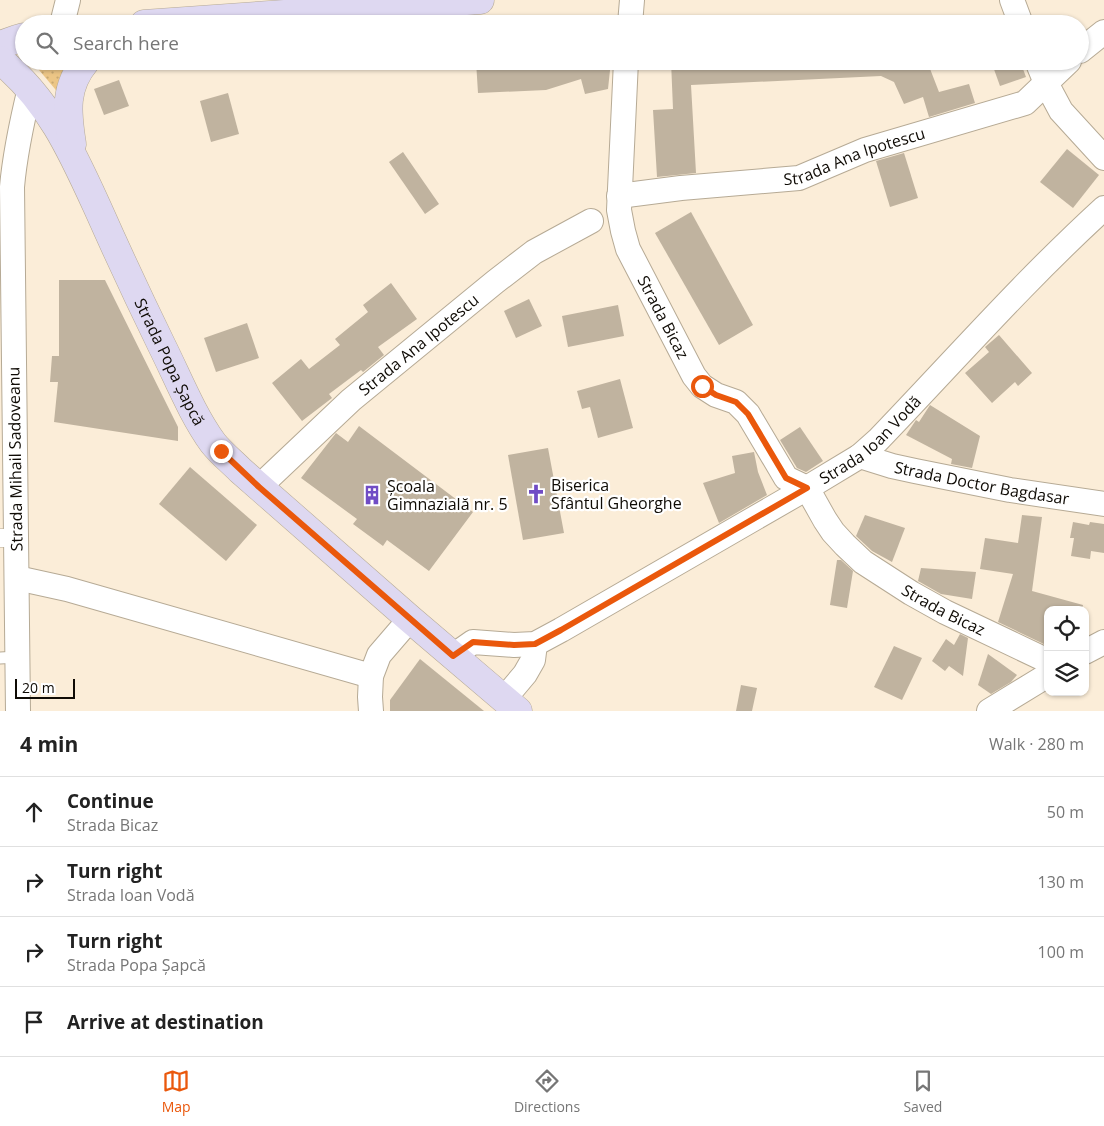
<!DOCTYPE html>
<html lang="en">
<head>
<meta charset="utf-8">
<style>
  :root { --surface:#fff; --page:#f6f6f6; --text:#222; --muted:#767676; --line:#e0e0e0; --accent:#ea580c }
  body { margin:0; font-family:"Open Sans",sans-serif; background:var(--page); color:var(--text) }
  .controls { position:absolute; right:15px; bottom:15px; display:grid; overflow:hidden; border-radius:10px; box-shadow:0 1px 4px #0004 }
  .controls button { width:45px; height:45px; display:grid; place-items:center; padding:0; border:0; border-bottom:1px solid var(--line); background:var(--surface); color:var(--text); font:25px sans-serif }
  .scale { position:absolute; left:15px; bottom:12px; width:60px; box-sizing:border-box; padding-left:5px; border:2px solid #0f0b05; border-top:0; font-size:14px; line-height:18px; white-space:nowrap; color:#0f0b05; -webkit-text-stroke:4px #fff; paint-order:stroke }
  .stop { position:absolute; width:15px; height:15px; margin:-11px; border:4px solid #ea580c; border-radius:50%; background:#fff }
  .stop.end { background:#ea580c; border-color:#fff; box-shadow:0 1px 5px #0008 }
  .list { margin:0; padding:0; list-style:none }
  h2 { display:flex; justify-content:space-between; align-items:center; height:65px; margin:0; padding:0 20px; font-size:21px }
  h2 small { font-size:16px; font-weight:400; color:var(--muted) }
  .list li { display:grid; grid-template-columns:32px 1fr auto; gap:15px; align-items:center; box-sizing:border-box; height:70px; padding:0 20px; border-top:1px solid var(--line) }
  .list b { display:block; font-size:19px; white-space:nowrap }
  .list p { margin:0; font-size:16px; white-space:nowrap; color:var(--muted) }
  .list em { font-size:16px; font-style:normal; color:var(--muted) }
  .icon { flex:none; width:28px; height:28px; fill:none; stroke:currentColor; stroke-width:2; stroke-linecap:round; stroke-linejoin:round }
  .map { position:relative; flex:none; width:1104px; height:711px; overflow:hidden }
  .search { position:absolute; background:var(--surface); box-shadow:0 1px 4px #0004; left:15px; right:15px; top:15px; height:55px; display:flex; align-items:center; gap:12px; box-sizing:border-box; padding:0 18px; border-radius:28px; color:var(--muted); font-size:19px }
  .sheet { height:345px; background:var(--surface) }
  nav { display:flex; justify-content:space-around; align-items:center; box-sizing:border-box; height:70px; border-top:1px solid var(--line); background:var(--surface); font-size:14px; color:var(--muted) }
  nav a { display:grid; justify-items:center; gap:2px }
  nav .on { color:var(--accent) }
  .map>svg:first-child { display:block }
</style>
</head>
<body>
<div class="map">
<svg width="1104" height="711" viewBox="0 0 1104 711">
  <defs>
    <pattern id="grass-dots" width="8" height="8" patternUnits="userSpaceOnUse" patternTransform="scale(1.25)"><rect width="8" height="8" fill="#ecc686"/><path d="M2 2h.1M6 6h.1" fill="none" stroke="#c9a972" stroke-width="1.8" stroke-linecap="round"/></pattern>
  </defs>
  <rect width="100%" height="100%" fill="#fbedd8"/>
  <path fill="url(#grass-dots)" d="M34,61H76L60,98L55,89L39,70Z"/>
  <g fill="#c0b39f">
    <path d="M476,61H611L608,89L585,94L581,79L546,90L478,93Z"/>
    <path d="M671,61H927L939,92L969,84L975,103L929,117L923,97L904,104L894,82L881,76L691,85L696,173L657,177L653,110L673,109Z"/>
    <path d="M991,61H1020L1026,77L1000,86Z"/>
    <path d="M119,80L129,106L104,115L94,89Z"/>
    <path d="M228,93L239,134L211,142L200,101Z"/>
    <path d="M1067,149L1099,175L1073,208L1040,182Z"/>
    <path d="M403,152L439,204L425,214L389,162Z"/>
    <path d="M904,153L918,198L890,207L876,161Z"/>
    <path d="M691,212L753,325L719,345L655,233Z"/>
    <path d="M59,280H105L178,427V441L54,422L58,382H50L52,356H59Z"/>
    <path d="M391,283L417,319L378,347L384,355L363,372L361,370L329,394L332,398L302,421L272,383L301,359L309,369L340,345L335,339L368,312L363,305Z"/>
    <path d="M529,299L542,326L516,338L504,311Z"/>
    <path d="M618,305L624,336L568,347L562,316Z"/>
    <path d="M247,323L259,358L216,372L204,338Z"/>
    <path d="M999,335L1032,373L1018,386L1015,382L992,403L965,373L989,352L985,347Z"/>
    <path d="M620,379L633,428L598,438L590,407L582,409L577,391Z"/>
    <path d="M930,405L980,436L972,468L951,464L952,459L906,435L916,420L919,422Z"/>
    <path d="M359,426L473,512L429,571L387,540L383,546L353,524L357,519L301,478L336,433L348,442Z"/>
    <path d="M800,427L823,461L806,472L797,468L780,440Z"/>
    <path d="M548,448L564,533L523,540L508,455Z"/>
    <path d="M754,452L758,472L767,495L719,523L703,483L735,473L732,456Z"/>
    <path d="M190,467L257,525L226,561L159,504Z"/>
    <path d="M865,515L905,528L892,562L872,551L856,536Z"/>
    <path d="M1022,515L1042,517L1032,591L1083,605L1082,610H1048V646L998,622L1013,574L980,569L985,538L1018,543Z"/>
    <path d="M1073,522L1089,525L1090,522L1104,524V553L1091,551L1090,559L1071,556L1074,538H1070Z"/>
    <path d="M837,560H841L853,571L847,608L830,605Z"/>
    <path d="M921,568L976,572L972,599L941,594L918,581Z"/>
    <path d="M960,634L968,638L963,676L949,666L945,671L932,661L946,639L954,645Z"/>
    <path d="M894,646L922,658L902,700L874,687Z"/>
    <path d="M988,654L1017,675L1011,682L991,694L978,685Z"/>
    <path d="M420,659L484,711H390V700Z"/>
    <path d="M741,685L757,688L752,711H736Z"/>
  </g>
  <g fill="none" stroke-linecap="round" stroke-linejoin="round">
    <defs>
      <path id="service" d="M0,658L18,657"/>
      <path id="pedestrian" d="M0,538H17"/>
      <g id="minor">
        <path d="M1012,0L1021,24"/>
        <path d="M62,24L68,0"/>
        <path d="M630,24L632,0"/>
        <path d="M1080,51L1104,32"/>
        <path id="s1" d="M626,61L619,210L623,231L628,249L694,376L702,386L716,395L736,402L748,414L786,478L807,488L825,520L833,532L845,545L863,562L911,593L945,612L1048,661"/>
        <path d="M1037,61L1046,83L1061,111L1104,158"/>
        <path id="s2" d="M619,196L681,188L799,178L865,150L1025,103L1069,61"/>
        <path id="s3" d="M860,456L892,466L915,471L1010,490L1104,504"/>
        <path id="s4" d="M259,487L351,400L495,282L534,252L591,221"/>
        <path d="M17,578L67,589L371,676"/>
        <path d="M1085,652L1104,642"/>
        <path id="s5" d="M453,656L473,642L514,645L535,644L561,630L807,488L860,456L878,440C953,362 1024,281 1104,208"/>
        <path d="M504,699L525,674L533,660L535,644"/>
        <path d="M18,711L12,187C15,153 22,121 30,88"/>
        <path d="M371,711L370,697L371,676L379,655L410,619"/>
        <path d="M989,711L1048,675"/>
      </g>
      <g id="secondary">
        <path d="M144,24L480,0"/>
        <path d="M0,45L17,39L24,37"/>
        <path id="s6" d="M0,60C50,101 73,154 99,211C119,256 140,301 162,346C178,378 192,414 213,443C221,453 231,461 240,470L410,619L518,711"/>
        <path d="M72,144C67,112 64,87 86,61"/>
      </g>
    </defs>
    <use href="#service" stroke="#b6aa95" stroke-width="13"/>
    <use href="#pedestrian" stroke="#b6aa95" stroke-width="19"/>
    <use href="#minor" stroke="#b6aa95" stroke-width="26"/>
    <use href="#secondary" stroke="#b6aa95" stroke-width="29"/>
    <use href="#service" stroke="#fff" stroke-width="11"/>
    <use href="#pedestrian" stroke="#fff" stroke-width="18"/>
    <use href="#minor" stroke="#fff" stroke-width="24"/>
    <use href="#secondary" stroke="#ded8f1" stroke-width="28"/>
  </g>
  <g fill="none" stroke-linecap="round" stroke-linejoin="round">
    <path stroke="#ea580c" stroke-width="6" d="M221,451L259,487L453,656L473,642L514,645L535,644L561,630L807,488L786,478L748,414L736,402L716,395L702,386"/>
  </g>
  <defs>
    <symbol id="church-bare" viewBox="-9 -9 18 18"><path d="M-1.2-6h2.4v3.5h3.3v2.4h-3.3V6h-2.4V-.1h-3.3v-2.4h3.3Z" fill="#704cc5" stroke="#fff" stroke-width="2.5" paint-order="stroke"/></symbol>
    <symbol id="building-bare" viewBox="-9 -9 18 18"><path d="M-4-6H4V6H1V3H-1V6H-4ZM-2.5-4.3h1.7v1.8h-1.7ZM.8-4.3h1.7v1.8H.8ZM-2.5-1h1.7V.8h-1.7ZM.8-1h1.7V.8H.8Z" fill="#704cc5" stroke="#fff" stroke-width="2.5" paint-order="stroke"/></symbol>
  </defs>
  <g fill-rule="evenodd">
    <use href="#church-bare" x="522" y="480" width="28" height="28"/>
    <use href="#building-bare" x="358" y="481" width="28" height="28"/>
  </g>
  <g text-anchor="middle" dominant-baseline="central" stroke-width="4.5" stroke-linejoin="round" paint-order="stroke">
    <g font-size="16" fill="#0f0b05" stroke="#fff">
      <text stroke="none"><textPath href="#s2" startOffset="240">Strada Ana Ipotescu</textPath></text>
      <text stroke="none"><textPath href="#s1" startOffset="266">Strada Bicaz</textPath></text>
      <text stroke="none"><textPath href="#s4" startOffset="214">Strada Ana Ipotescu</textPath></text>
      <text stroke="none"><textPath href="#s6" startOffset="349">Strada Popa Șapcă</textPath></text>
      <text stroke="none"><textPath href="#s5" startOffset="480">Strada Ioan Vodă</textPath></text>
      <text transform="translate(15 459) rotate(-91)">Strada Mihail Sadoveanu</text>
      <text stroke="none"><textPath href="#s3" startOffset="125">Strada Doctor Bagdasar</textPath></text>
      <text stroke="none"><textPath href="#s1" startOffset="685">Strada Bicaz</textPath></text>
    </g>
    <g font-size="16" fill="#0f0b05" stroke="#fff" text-anchor="start">
      <text x="551" y="485">Biserica<tspan x="551" dy="18">Sfântul Gheorghe</tspan></text>
      <text x="387" y="486">Școala<tspan x="387" dy="18">Gimnazială nr. 5</tspan></text>
    </g>
  </g>
</svg>
<div class="controls">
<button><svg class="icon" aria-label="locate" viewBox="0 0 24 24"><circle cx="12" cy="12" r="6"/><path d="M12 2v4M12 18v4M2 12h4M18 12h4"/></svg></button>
<button><svg class="icon" aria-label="layers" viewBox="0 0 24 24"><path d="M12 4l9 5-9 5-9-5zM3 14l9 5 9-5"/></svg></button>
</div>
<div class="scale">20 m</div>
<div class="stop" style="left:702px;top:386px"></div>
<div class="stop end" style="left:221px;top:451px"></div>
<div class="search"><svg class="icon" aria-label="search" viewBox="0 0 24 24"><circle cx="10" cy="10" r="6"/><path d="M15 15l6 6"/></svg>Search here</div>
</div>
<section class="sheet">
<h2>4 min<small>Walk · 280 m</small></h2>
<ul class="list">
<li><svg class="icon" aria-label="ahead" viewBox="0 0 24 24"><path d="M12 20V5M6 11l6-6 6 6"/></svg><div><b>Continue</b><p>Strada Bicaz</p></div><em>50 m</em></li>
<li><svg class="icon" aria-label="right" viewBox="0 0 24 24"><path d="M7 20v-9h11M14 6l5 5-5 5"/></svg><div><b>Turn right</b><p>Strada Ioan Vodă</p></div><em>130 m</em></li>
<li><svg class="icon" aria-label="right" viewBox="0 0 24 24"><path d="M7 20v-9h11M14 6l5 5-5 5"/></svg><div><b>Turn right</b><p>Strada Popa Șapcă</p></div><em>100 m</em></li>
<li><svg class="icon" aria-label="arrive" viewBox="0 0 24 24"><path d="M6 21V4h12l-3 4 3 4H6"/></svg><div><b>Arrive at destination</b></div></li>
</ul>
</section>
<nav>
<a class="on"><svg class="icon" aria-label="map" viewBox="0 0 24 24"><path d="M3 6l6-2 6 2 6-2v14l-6 2-6-2-6 2zM9 4v14M15 6v14"/></svg>Map</a>
<a><svg class="icon" aria-label="directions" viewBox="0 0 24 24"><path d="M12 3l9 9-9 9-9-9zM9 14v-3h6M13 9l2 2-2 2"/></svg>Directions</a>
<a><svg class="icon" aria-label="saved" viewBox="0 0 24 24"><path d="M7 4h10v16l-5-4-5 4z"/></svg>Saved</a>
</nav>
</body>
</html>
